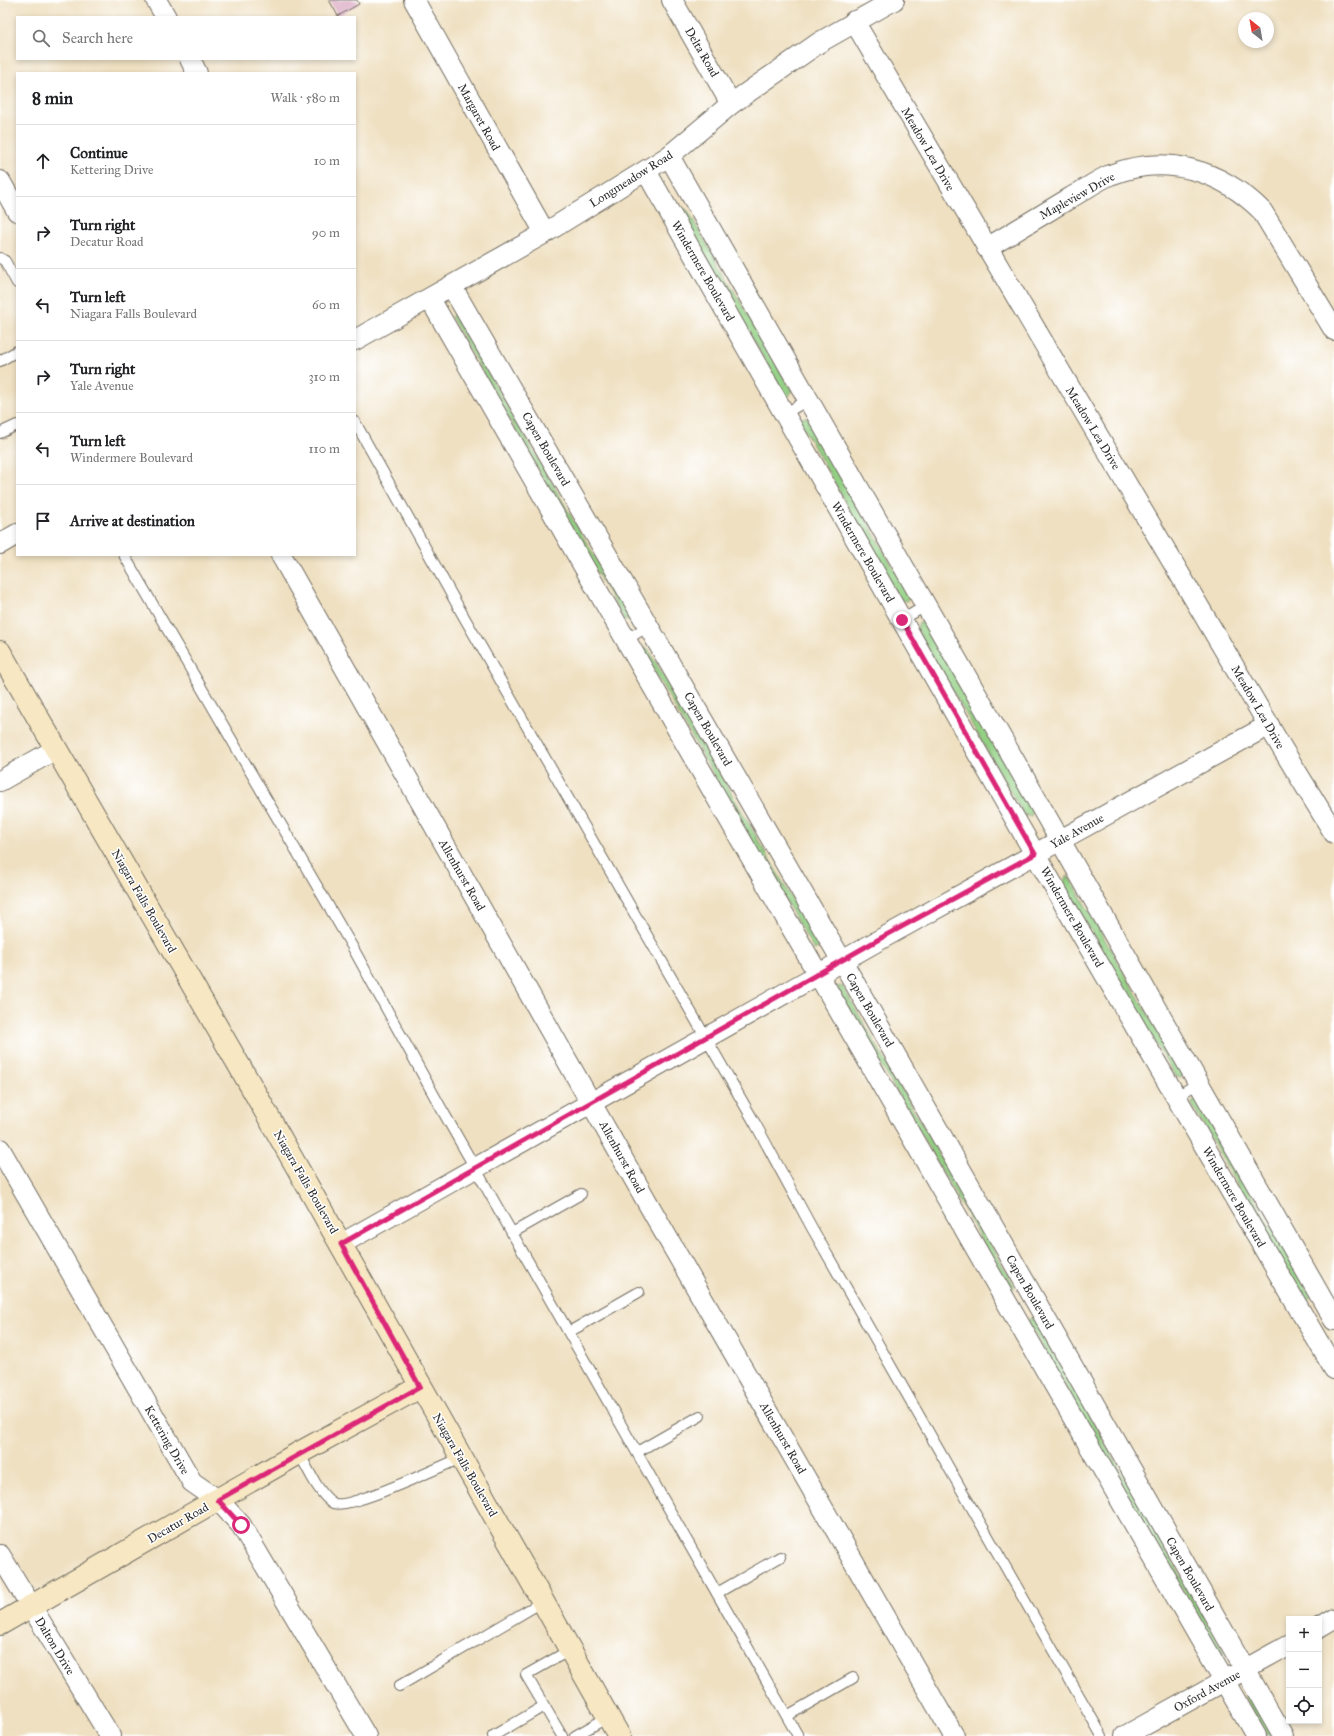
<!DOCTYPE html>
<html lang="en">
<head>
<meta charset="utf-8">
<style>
  :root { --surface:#fff; --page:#f2f2f2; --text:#202124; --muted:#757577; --line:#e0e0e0 }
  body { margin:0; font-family:"IM FELL Great Primer",serif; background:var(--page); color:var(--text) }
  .controls { position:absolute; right:12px; bottom:12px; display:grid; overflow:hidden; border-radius:0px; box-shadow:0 2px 6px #0003 }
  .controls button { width:36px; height:36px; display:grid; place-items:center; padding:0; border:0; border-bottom:1px solid var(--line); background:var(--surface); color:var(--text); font:20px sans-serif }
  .compass { position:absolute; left:1238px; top:12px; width:36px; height:36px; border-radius:50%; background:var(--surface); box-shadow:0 2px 6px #0003; rotate:329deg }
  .stop { position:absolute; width:12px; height:12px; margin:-9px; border:3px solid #db2777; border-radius:50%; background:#fff }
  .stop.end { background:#db2777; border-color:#fff; box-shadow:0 1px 4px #0008 }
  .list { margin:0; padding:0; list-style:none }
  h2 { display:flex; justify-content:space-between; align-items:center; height:52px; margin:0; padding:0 16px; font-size:17px }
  h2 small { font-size:13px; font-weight:400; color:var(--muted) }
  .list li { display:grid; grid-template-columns:26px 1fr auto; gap:12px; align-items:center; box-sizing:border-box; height:72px; padding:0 16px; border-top:1px solid var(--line) }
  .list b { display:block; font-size:15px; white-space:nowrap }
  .list p { margin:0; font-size:13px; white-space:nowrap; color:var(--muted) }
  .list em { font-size:13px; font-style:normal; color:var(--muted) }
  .icon { flex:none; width:22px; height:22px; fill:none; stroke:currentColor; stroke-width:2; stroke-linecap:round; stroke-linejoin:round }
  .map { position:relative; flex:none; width:1334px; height:1736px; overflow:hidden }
  .search { position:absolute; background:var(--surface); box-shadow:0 2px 6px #0003; left:16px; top:16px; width:340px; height:44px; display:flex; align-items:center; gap:10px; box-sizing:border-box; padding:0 14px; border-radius:0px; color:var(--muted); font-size:15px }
  .panel { position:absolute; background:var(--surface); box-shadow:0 2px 6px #0003; left:16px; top:72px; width:340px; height:484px; border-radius:0px }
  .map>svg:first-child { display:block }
</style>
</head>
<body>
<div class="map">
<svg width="1334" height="1736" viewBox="0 0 1334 1736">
  <rect width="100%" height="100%" fill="#fff"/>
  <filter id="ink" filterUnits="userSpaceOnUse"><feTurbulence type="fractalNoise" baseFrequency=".025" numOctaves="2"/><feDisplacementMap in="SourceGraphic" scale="8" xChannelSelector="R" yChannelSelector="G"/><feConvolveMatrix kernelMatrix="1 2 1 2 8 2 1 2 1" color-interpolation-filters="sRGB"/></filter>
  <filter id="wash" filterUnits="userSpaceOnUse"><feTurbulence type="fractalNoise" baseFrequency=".012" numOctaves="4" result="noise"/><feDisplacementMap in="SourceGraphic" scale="16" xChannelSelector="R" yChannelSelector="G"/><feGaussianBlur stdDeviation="0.9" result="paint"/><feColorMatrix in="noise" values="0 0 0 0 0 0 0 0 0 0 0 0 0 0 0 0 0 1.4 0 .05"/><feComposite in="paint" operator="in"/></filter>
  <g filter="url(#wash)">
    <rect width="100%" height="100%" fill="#efe0c1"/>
    <g fill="#93d084" stroke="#5f7e58">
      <path d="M681,208L687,210L792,391L789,396L786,397L679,211Z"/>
      <path d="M454,314L629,616L628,620L625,621L451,317Z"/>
      <path d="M804,417L808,418L909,595L907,601L900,600L799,420Z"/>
      <path d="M919,622L926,623L1033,810L1031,816L1024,815L917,629Z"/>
      <path d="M644,648L648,649L820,947L814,950L642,650Z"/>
      <path d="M1066,877H1069L1183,1075L1181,1078L1175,1076L1064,884V880Z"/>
      <path d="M838,986L843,987L1014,1285L1013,1289L1009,1288L837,988Z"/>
      <path d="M1197,1098L1311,1296L1309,1299L1302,1298L1192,1105V1102Z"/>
      <path d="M1030,1318L1034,1319L1224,1651L1223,1655L1219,1654L1028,1322Z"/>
      <path d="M1246,1693H1248L1273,1736H1267L1244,1697Z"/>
    </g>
    <g id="blocks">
      <path fill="#dbaac4" d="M329,0H357L359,4L338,16Z"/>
    </g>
  </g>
  <g filter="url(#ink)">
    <use href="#blocks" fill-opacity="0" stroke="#706a60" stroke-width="1"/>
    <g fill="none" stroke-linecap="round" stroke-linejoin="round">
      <defs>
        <g id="lane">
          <path d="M0,258L5,261L17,283"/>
          <path d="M0,361L17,351"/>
          <path d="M784,414L808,400"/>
          <path d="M355,422L464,617L756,1125L812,1228L1102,1736"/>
          <path d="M0,433L17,425"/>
          <path d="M124,555L353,948L441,1108L798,1736"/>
          <path d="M902,620L925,606"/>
          <path d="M626,640L648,626"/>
          <path d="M1176,1097L1198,1083"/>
          <path d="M512,1233L581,1194"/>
          <path d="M569,1332L639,1292"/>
          <path d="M637,1452L700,1416"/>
          <path d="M299,1453C307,1467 319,1495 333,1503C347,1511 442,1466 461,1458"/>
          <path d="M717,1593L780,1557"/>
          <path d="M399,1686L542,1602"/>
          <path d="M787,1716L853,1678"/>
          <path d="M493,1736L544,1706"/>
          <path d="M562,1736L526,1675L570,1650"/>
          <path d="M575,1736L608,1717"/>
        </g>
        <g id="street">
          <path d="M156,0L166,17"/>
          <path d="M414,0L545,233"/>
          <path d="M672,0L731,104"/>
          <path d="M854,21L1282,748L1334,833"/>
          <path d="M190,59L197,73"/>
          <path d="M669,156L1334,1320"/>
          <path d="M646,171L1035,854L1334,1369"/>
          <path d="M0,181L17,211"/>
          <path d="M987,248C1015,231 1042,215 1070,198C1083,191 1096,181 1110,175C1166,153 1221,170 1262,211L1334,330"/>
          <path d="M452,287L842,961L1283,1736"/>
          <path d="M430,299L1256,1736"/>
          <path d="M355,340L545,233L669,156L731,104L820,42L894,0"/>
          <path d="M0,544L17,534"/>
          <path d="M281,555L663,1230L954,1736"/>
          <path d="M0,781L56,749"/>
          <path d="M0,1149L192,1482L218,1500L241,1525L366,1736"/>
          <path d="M341,1244L881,939L1269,725"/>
          <path d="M0,1555L110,1736"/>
          <path d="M1319,1628L1334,1619"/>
          <path d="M1125,1736L1289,1645"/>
        </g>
        <g id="secondary">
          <path d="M0,652L251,1086L619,1736"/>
          <path d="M0,1624L299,1453L420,1387"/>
        </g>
      </defs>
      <use href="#lane" stroke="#706a60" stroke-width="12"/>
      <use href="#street" stroke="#706a60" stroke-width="22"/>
      <use href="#secondary" stroke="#706a60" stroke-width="24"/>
      <use href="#lane" stroke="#fff" stroke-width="10"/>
      <use href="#street" stroke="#fff" stroke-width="20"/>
      <use href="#secondary" stroke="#f7e8c3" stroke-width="22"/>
    </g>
  </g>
  <g fill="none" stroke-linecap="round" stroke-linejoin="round" filter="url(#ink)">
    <path stroke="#db2777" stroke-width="5" d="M241,1525L218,1500L420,1387L341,1244L881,938L1035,854L902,620"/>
  </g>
  <g text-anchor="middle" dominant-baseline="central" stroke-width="3" stroke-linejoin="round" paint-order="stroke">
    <g font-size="12" fill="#2b2b2b" stroke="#fff">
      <text transform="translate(702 52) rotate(60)">Delta Road</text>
      <text transform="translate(479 117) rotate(61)">Margaret Road</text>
      <text transform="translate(928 149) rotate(60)">Meadow Lea Drive</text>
      <text transform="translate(631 179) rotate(-32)">Longmeadow Road</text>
      <text transform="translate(1077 196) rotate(-29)">Mapleview Drive</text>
      <text transform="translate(703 271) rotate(60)">Windermere Boulevard</text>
      <text transform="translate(1093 428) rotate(59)">Meadow Lea Drive</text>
      <text transform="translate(546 449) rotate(60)">Capen Boulevard</text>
      <text transform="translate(863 552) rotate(60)">Windermere Boulevard</text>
      <text transform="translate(1258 707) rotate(60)">Meadow Lea Drive</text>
      <text transform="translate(708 729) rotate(60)">Capen Boulevard</text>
      <text transform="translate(1077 831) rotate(-29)">Yale Avenue</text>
      <text transform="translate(462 875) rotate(60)">Allenhurst Road</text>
      <text transform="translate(144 901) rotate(60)">Niagara Falls Boulevard</text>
      <text transform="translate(1072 917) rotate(60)">Windermere Boulevard</text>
      <text transform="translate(870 1010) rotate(60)">Capen Boulevard</text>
      <text transform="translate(622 1157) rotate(61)">Allenhurst Road</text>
      <text transform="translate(306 1182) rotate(60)">Niagara Falls Boulevard</text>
      <text transform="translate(1234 1197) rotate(60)">Windermere Boulevard</text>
      <text transform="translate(1030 1292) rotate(60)">Capen Boulevard</text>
      <text transform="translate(783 1438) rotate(60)">Allenhurst Road</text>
      <text transform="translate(167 1440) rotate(60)">Kettering Drive</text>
      <text transform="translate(465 1465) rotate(60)">Niagara Falls Boulevard</text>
      <text transform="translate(178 1523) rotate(-30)">Decatur Road</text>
      <text transform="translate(1190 1574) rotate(60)">Capen Boulevard</text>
      <text transform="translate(55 1646) rotate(59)">Dalton Drive</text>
      <text transform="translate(1207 1691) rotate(-29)">Oxford Avenue</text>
    </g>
  </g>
</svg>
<div class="controls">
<button>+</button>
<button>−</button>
<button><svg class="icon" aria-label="locate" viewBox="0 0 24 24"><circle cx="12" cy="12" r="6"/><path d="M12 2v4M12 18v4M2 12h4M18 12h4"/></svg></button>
</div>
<svg class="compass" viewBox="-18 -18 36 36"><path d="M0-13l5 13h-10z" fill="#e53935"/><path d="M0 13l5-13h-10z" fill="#757577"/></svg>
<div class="stop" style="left:241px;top:1525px"></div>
<div class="stop end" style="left:902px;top:620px"></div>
<div class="search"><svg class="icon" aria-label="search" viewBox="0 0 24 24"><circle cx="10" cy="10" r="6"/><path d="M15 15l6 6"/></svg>Search here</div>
<section class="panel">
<h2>8 min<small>Walk · 580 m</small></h2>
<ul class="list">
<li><svg class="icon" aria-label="ahead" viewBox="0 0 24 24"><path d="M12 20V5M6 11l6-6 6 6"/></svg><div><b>Continue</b><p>Kettering Drive</p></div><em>10 m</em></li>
<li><svg class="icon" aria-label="right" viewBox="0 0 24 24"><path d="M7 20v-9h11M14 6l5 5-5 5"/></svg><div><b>Turn right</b><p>Decatur Road</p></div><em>90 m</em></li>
<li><svg class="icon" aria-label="left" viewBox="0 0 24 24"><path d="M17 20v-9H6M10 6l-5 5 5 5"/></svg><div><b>Turn left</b><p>Niagara Falls Boulevard</p></div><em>60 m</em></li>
<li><svg class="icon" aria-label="right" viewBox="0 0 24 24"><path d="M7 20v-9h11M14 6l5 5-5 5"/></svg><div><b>Turn right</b><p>Yale Avenue</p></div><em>310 m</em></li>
<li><svg class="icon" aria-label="left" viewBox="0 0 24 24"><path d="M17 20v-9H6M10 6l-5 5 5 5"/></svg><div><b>Turn left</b><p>Windermere Boulevard</p></div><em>110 m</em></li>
<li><svg class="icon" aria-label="arrive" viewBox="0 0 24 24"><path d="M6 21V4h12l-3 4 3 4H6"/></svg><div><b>Arrive at destination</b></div></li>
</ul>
</section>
</div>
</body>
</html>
